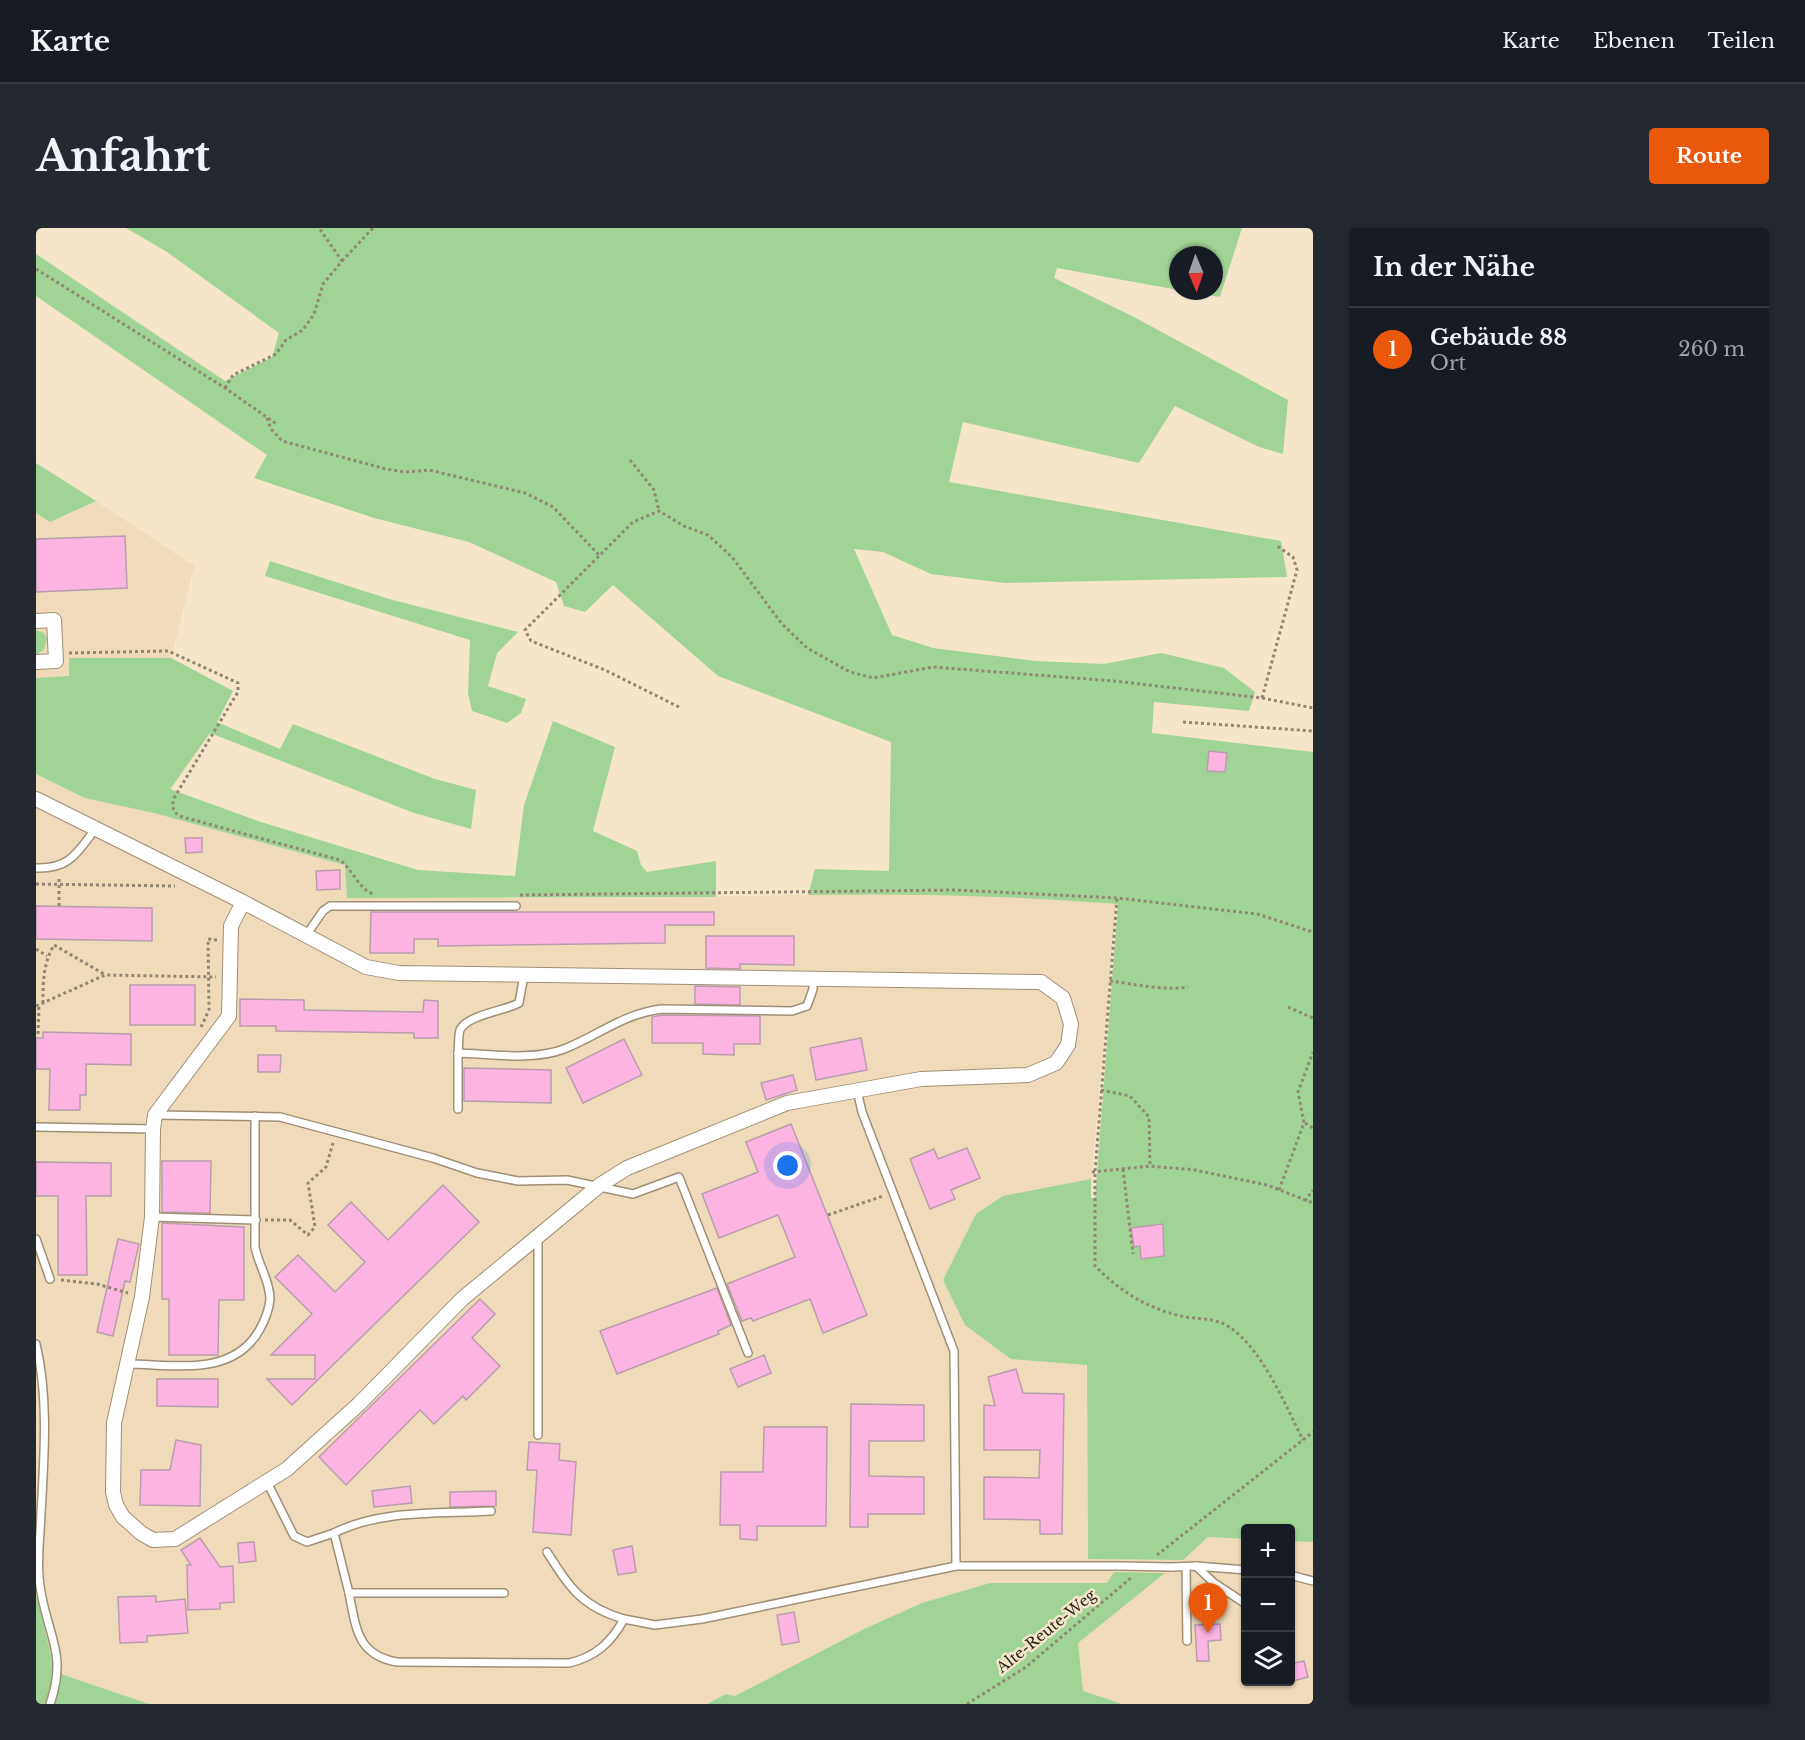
<!DOCTYPE html>
<html lang="de">
<head>
<meta charset="utf-8">
<style>
  :root { --surface:#171b24; --page:#242831; --text:#f1f3f6; --muted:#9ea1a6; --line:#363941; --accent:#ea580c }
  body { margin:0; font-family:"Libre Baskerville",serif; background:var(--page); color:var(--text) }
  .controls { position:absolute; right:18px; bottom:18px; display:grid; overflow:hidden; border-radius:6px; box-shadow:0 2px 4px #0004 }
  .controls button { width:54px; height:54px; display:grid; place-items:center; padding:0; border:0; border-bottom:2px solid var(--line); background:var(--surface); color:var(--text); font:30px sans-serif }
  .compass { position:absolute; left:1133px; top:18px; width:54px; height:54px; border-radius:50%; background:var(--surface); box-shadow:0 2px 4px #0004; rotate:178deg }
  .you { position:absolute; left:752px; top:938px; width:21px; height:21px; margin:-15px; border:4px solid #fff; border-radius:50%; background:#1a73e8; box-shadow:0 0 0 9px #1a73e833 }
  .badge { display:grid; place-items:center; width:39px; height:39px; border-radius:50%; background:var(--accent); color:#fff; font-size:20px; font-weight:700 }
  .pin { position:absolute; translate:-50% -50px; filter:drop-shadow(0 2px 3px #0008) }
  .pin::after { content:''; position:absolute; top:32px; width:21px; height:18px; background:inherit; clip-path:polygon(0 0,100% 0,50% 100%) }
  .list { margin:0; padding:0; list-style:none }
  h2 { display:flex; justify-content:space-between; align-items:center; height:78px; margin:0; padding:0 24px; font-size:26px }
  h2 small { font-size:20px; font-weight:400; color:var(--muted) }
  .list li { display:grid; grid-template-columns:39px 1fr auto; gap:18px; align-items:center; box-sizing:border-box; height:84px; padding:0 24px; border-top:2px solid var(--line) }
  .list b { display:block; font-size:22px; white-space:nowrap }
  .list p { margin:0; font-size:20px; white-space:nowrap; color:var(--muted) }
  .list em { font-size:20px; font-style:normal; color:var(--muted) }
  .icon { flex:none; width:33px; height:33px; fill:none; stroke:currentColor; stroke-width:2; stroke-linecap:round; stroke-linejoin:round }
  .map { position:relative; flex:none; width:1277px; height:1476px; overflow:hidden; border-radius:6px }
  header { display:flex; align-items:center; gap:36px; box-sizing:border-box; height:84px; padding:0 30px; background:var(--surface); border-bottom:2px solid var(--line) }
  header strong { font-size:28px }
  nav { display:flex; gap:33px; margin-inline-start:auto; font-size:21px }
  .intro { display:flex; align-items:center; justify-content:space-between; box-sizing:border-box; height:144px; padding:0 36px }
  h1 { margin:0; font-size:42px }
  .button { padding:15px 27px; border-radius:6px; background:var(--accent); color:#fff; font-size:21px; font-weight:700 }
  main { display:flex; gap:36px; padding:0 36px }
  aside { flex:1; background:var(--surface); border-radius:6px; box-shadow:0 2px 4px #0004 }
  .map>svg:first-child { display:block }
</style>
</head>
<body>
<header>
<strong>Karte</strong>
<nav><a>Karte</a><a>Ebenen</a><a>Teilen</a></nav>
</header>
<div class="intro"><h1>Anfahrt</h1><a class="button">Route</a></div>
<main>
<div class="map">
<svg width="1277" height="1476" viewBox="0 0 1277 1476">
  <rect width="100%" height="100%" fill="#f5e5cb"/>
  <path fill="#efdbba" d="M60,273L158,338L135,430L197,463L174,505L119,585L309,637L312,670H600L883,665L997,669L1080,676L1056,944L1050,1067L1052,1331L1147,1332L1172,1309L1209,1311L1210,1454H1254L1255,1313L1277,1314V1476H1016L1026,1425L1127,1345L1079,1344L1071,1355H954L886,1375L828,1401L699,1468L690,1466L671,1476H113L19,1444L0,1365V285L14,294Z"/>
  <g fill="#a0d495">
    <path d="M90,0H1206L1184,69L1150,63H1178V27H1142V62L1021,40L1018,50L1096,88L1252,172L1247,226L1223,219L1139,178L1103,235L927,194L913,254L1245,313L1251,349L969,355L895,346L847,324L818,321L856,407L897,420L999,433L1068,436L1125,425L1188,440L1219,464L1213,483L1118,474L1116,505L1277,524V1314L1255,1313L1254,1300H1210L1209,1311L1172,1309L1147,1332L1052,1331L1051,1137L975,1131L929,1097L907,1052L940,986L967,968L1055,951V970H1059L1082,676C979,668 876,665 772,667L779,641L853,643L855,514L682,448L577,357L549,384L528,378L520,354L433,314L338,290L218,250L231,227L0,68V26L189,153L236,129L243,105L131,24Z"/>
    <path d="M0,236V235L60,273L14,294L0,285Z"/>
    <path d="M234,333L353,371L482,404L461,425L452,458L490,471L485,485L471,495L436,483L432,465L434,412L229,348Z"/>
    <path d="M0,402L8,405L11,411L8,421L0,427Z"/>
    <path d="M33,430H135L197,463L181,494L244,521L257,496L399,551L440,562L435,601L378,585L174,505L134,561L225,594L382,642L479,648L488,577L517,493L579,519L557,603L601,623L605,637L611,644L680,633V669L311,670L309,637L118,585L49,570L0,546V450L33,448Z"/>
    <path d="M1078,1344L1129,1345L1042,1415L1047,1463L1086,1476H671L690,1466L699,1468L828,1401L886,1375L954,1355H1071Z"/>
    <path d="M0,1365L19,1444L113,1476H0Z"/>
  </g>
  <g fill="#feb4e1" stroke="#b89dad" stroke-width="1.5">
    <path d="M89,308L91,360L0,364V311Z"/>
    <path d="M1173,523L1191,525L1189,544L1171,543Z"/>
    <path d="M149,610H166V624L150,625Z"/>
    <path d="M304,642V661L281,662L280,643Z"/>
    <path d="M0,678L116,680V713L0,711Z"/>
    <path d="M335,684H678V697H629V715L402,718V711H378V725H334Z"/>
    <path d="M670,708H758V737L704,736V741L670,740Z"/>
    <rect x="94" y="757" width="65" height="40"/>
    <path d="M659,758L704,759V777L659,776Z"/>
    <path d="M204,771L268,772V782L387,784L388,772L402,773V810H378V805L240,803V798H204Z"/>
    <path d="M626,787L724,788V816H698V827L667,826V815H616V789Z"/>
    <path d="M7,804L95,806V837L50,836V867H44V882H13L14,841H0V810H7Z"/>
    <path d="M825,810L831,842L780,852L774,820Z"/>
    <path d="M588,811L606,847L547,875L530,840Z"/>
    <path d="M222,827H245L244,844H222Z"/>
    <path d="M428,840L515,842V875L428,873Z"/>
    <path d="M757,847L761,862L730,872L725,855Z"/>
    <path d="M755,896L831,1087L787,1105L774,1071L717,1093L715,1090L706,1093L691,1056L759,1029L742,987L683,1010L666,966L722,944L710,914Z"/>
    <path d="M931,920L944,950L915,962L919,971L894,981L874,931L898,921L902,931Z"/>
    <path d="M126,933H175L174,985L126,984Z"/>
    <path d="M0,934L75,935V968H50L51,1047H22V968H0Z"/>
    <path d="M407,957L443,994L256,1177L231,1151H279V1127H235L276,1086L239,1049L262,1027L299,1064L329,1034L292,997L315,974L352,1012Z"/>
    <path d="M126,995L208,999V1072H183L182,1127H133V1071H126Z"/>
    <path d="M1127,996L1128,1028L1105,1031L1104,1018L1098,1019L1095,1000Z"/>
    <path d="M82,1011L103,1016L94,1054L89,1053L77,1108L61,1104Z"/>
    <path d="M681,1060L695,1097L682,1103L683,1106L581,1146L564,1103Z"/>
    <path d="M444,1071L459,1086L436,1110L464,1138L430,1172L427,1168L398,1196L384,1182L310,1257L283,1229Z"/>
    <path d="M728,1127L735,1145L702,1159L694,1141Z"/>
    <path d="M980,1141L987,1165L1028,1166L1026,1306H1004V1292L948,1291V1249L1003,1250L1004,1222H948V1177L959,1178L952,1149Z"/>
    <path d="M121,1151H182V1179L121,1178Z"/>
    <path d="M815,1176L888,1177V1213H833V1248L888,1249V1286H832V1299H814Z"/>
    <path d="M728,1199H791L790,1298H721V1312L704,1311V1297H684L685,1244H727Z"/>
    <path d="M140,1212L165,1217L164,1278L104,1277L105,1242H134Z"/>
    <path d="M493,1214L524,1216L523,1232L540,1234L535,1307L497,1304L501,1242H491Z"/>
    <path d="M374,1258L376,1275L338,1279L336,1263Z"/>
    <path d="M460,1263V1278L414,1279V1264Z"/>
    <path d="M164,1310L184,1339L197,1338L198,1374L184,1375V1381L152,1382L151,1337H155L145,1322Z"/>
    <path d="M218,1314L220,1333L203,1335L202,1315Z"/>
    <path d="M596,1318L600,1344L582,1347L577,1322Z"/>
    <path d="M120,1368V1374L149,1371L152,1405L111,1408V1414L84,1415L82,1369Z"/>
    <path d="M758,1384L763,1414L746,1417L741,1387Z"/>
    <path d="M1184,1396L1185,1412L1172,1413L1173,1433H1161L1159,1397Z"/>
    <path d="M1268,1433L1272,1449L1254,1454V1436Z"/>
  </g>
  <g fill="none" stroke-linecap="round" stroke-linejoin="round">
    <defs>
      <g id="lane">
        <path d="M0,640C34,641 41,625 60,600"/>
        <path d="M271,706L287,683L294,678H480"/>
        <path d="M488,747L483,775C468,783 431,787 424,802C422,808 423,819 422,825C455,826 497,833 528,821C564,807 584,787 625,781L756,783L771,778L777,761V750"/>
        <path d="M821,862L826,884L918,1123L920,1338H1084"/>
        <path d="M422,881V825"/>
        <path d="M119,887L244,889L397,930L441,945L482,953L531,952L597,966L643,949L712,1125"/>
        <path d="M0,899L117,901"/>
        <path d="M116,989L220,992"/>
        <path d="M502,1009V1207"/>
        <path d="M0,1011L14,1051"/>
        <path d="M0,1116C13,1171 8,1230 5,1286C4,1311 0,1339 5,1364C13,1411 31,1426 14,1476"/>
        <path d="M91,1136C138,1136 197,1150 224,1101C229,1092 233,1082 234,1071C234,1053 222,1036 219,1019V888"/>
        <path d="M231,1254L258,1308L271,1314L298,1305L313,1365H468"/>
        <path d="M298,1305C346,1281 403,1286 455,1283"/>
        <path d="M511,1324C534,1360 546,1379 588,1391"/>
        <path d="M1160,1338L1178,1355L1210,1376"/>
        <path d="M1136,1339L1160,1338L1210,1342"/>
        <path d="M1150,1339L1151,1413"/>
        <path d="M1254,1347L1277,1353"/>
        <path d="M313,1365C320,1400 321,1427 361,1434L533,1435C559,1429 575,1415 588,1391L619,1397L666,1391L920,1338"/>
      </g>
      <g id="street">
        <path d="M0,393L18,392L20,433L0,434"/>
        <path d="M0,571L207,674L195,698L193,788L119,887L117,901L116,989L106,1069L78,1195L77,1264L80,1277L87,1289L105,1305L117,1312L139,1311L251,1241L323,1176L426,1071L564,957L591,940L751,875L885,851L992,847L1020,835L1032,817L1035,796L1027,770L1005,754L363,745L330,739L207,674"/>
      </g>
    </defs>
    <use href="#lane" stroke="#9e8f77" stroke-width="10"/>
    <use href="#street" stroke="#9e8f77" stroke-width="16"/>
    <g stroke="#918673" stroke-width="3" stroke-dasharray="3 3" stroke-linecap="butt">
      <path d="M306,33L337,0"/>
      <path d="M0,41L189,160L242,197"/>
      <path d="M189,160L197,147L240,126L250,112L267,102L278,86L287,56L306,33L283,0"/>
      <path d="M231,190L235,201L246,213L350,241L369,244L393,242L489,265L517,279L564,328"/>
      <path d="M594,232L618,262L623,283"/>
      <path d="M33,425L132,423L202,455V464L138,570C136,579 136,582 143,588L304,632C316,641 323,661 337,666"/>
      <path d="M1226,470L1261,342L1257,329L1241,318"/>
      <path d="M643,479L569,442L495,413L489,402L597,294L623,283L648,298L672,307L696,329L746,396L771,420L814,444L837,450L897,439L1078,453L1226,470L1277,480"/>
      <path d="M1147,494L1277,503"/>
      <path d="M0,656L139,658"/>
      <path d="M484,667L919,662L1081,670L1221,686L1277,704"/>
      <path d="M1081,671L1059,944V1038C1084,1063 1110,1080 1145,1088C1158,1091 1174,1090 1186,1095C1223,1112 1249,1177 1267,1212"/>
      <path d="M23,678V649"/>
      <path d="M0,721L11,728"/>
      <path d="M1074,753C1098,756 1129,763 1152,759"/>
      <path d="M7,775C7,754 7,736 18,717L68,746"/>
      <path d="M0,778L69,747L180,749"/>
      <path d="M1252,779L1277,790"/>
      <path d="M165,799L173,782L172,711L181,712"/>
      <path d="M2,806L3,777"/>
      <path d="M1065,862L1094,868L1113,889L1114,937"/>
      <path d="M1269,895L1277,900"/>
      <path d="M1087,941L1097,1026"/>
      <path d="M1056,944L1114,938L1159,942L1231,957L1277,975"/>
      <path d="M1243,962L1268,895L1262,864L1277,824"/>
      <path d="M1269,973L1277,962"/>
      <path d="M792,987L847,968"/>
      <path d="M229,992H254L272,1007L279,999L272,955L290,939L297,915"/>
      <path d="M25,1052L61,1056L92,1065"/>
      <path d="M1121,1327L1277,1204"/>
      <path d="M931,1476L990,1439L1096,1349"/>
    </g>
    <use href="#lane" stroke="#fff" stroke-width="7"/>
    <use href="#street" stroke="#fff" stroke-width="14"/>
    <defs>
      <path id="lane-bridge" d="M1084,1338L1136,1339"/>
    </defs>
    <use href="#lane-bridge" stroke="#9e8f77" stroke-width="10" stroke-linecap="butt"/>
    <use href="#lane-bridge" stroke="#fff" stroke-width="7"/>
  </g>
  <g text-anchor="middle" dominant-baseline="central" stroke-width="5" stroke-linejoin="round" paint-order="stroke">
    <g font-size="15" fill="#231e14" stroke="#f5e5cb">
      <text transform="translate(1010 1403) rotate(-39)">Alte-Reute-Weg</text>
    </g>
  </g>
</svg>
<div class="controls">
<button>+</button>
<button>−</button>
<button><svg class="icon" aria-label="layers" viewBox="0 0 24 24"><path d="M12 4l9 5-9 5-9-5zM3 14l9 5 9-5"/></svg></button>
</div>
<svg class="compass" viewBox="-18 -18 36 36"><path d="M0-13l5 13h-10z" fill="#e53935"/><path d="M0 13l5-13h-10z" fill="#9ea1a6"/></svg>
<div class="you"></div>
<div class="pin badge" style="left:1172px;top:1405px">1</div>
</div>
<aside>
<h2>In der Nähe<small></small></h2>
<ul class="list">
<li><span class="badge">1</span><div><b>Gebäude 88</b><p>Ort</p></div><em>260 m</em></li>
</ul>
</aside>
</main>
</body>
</html>
